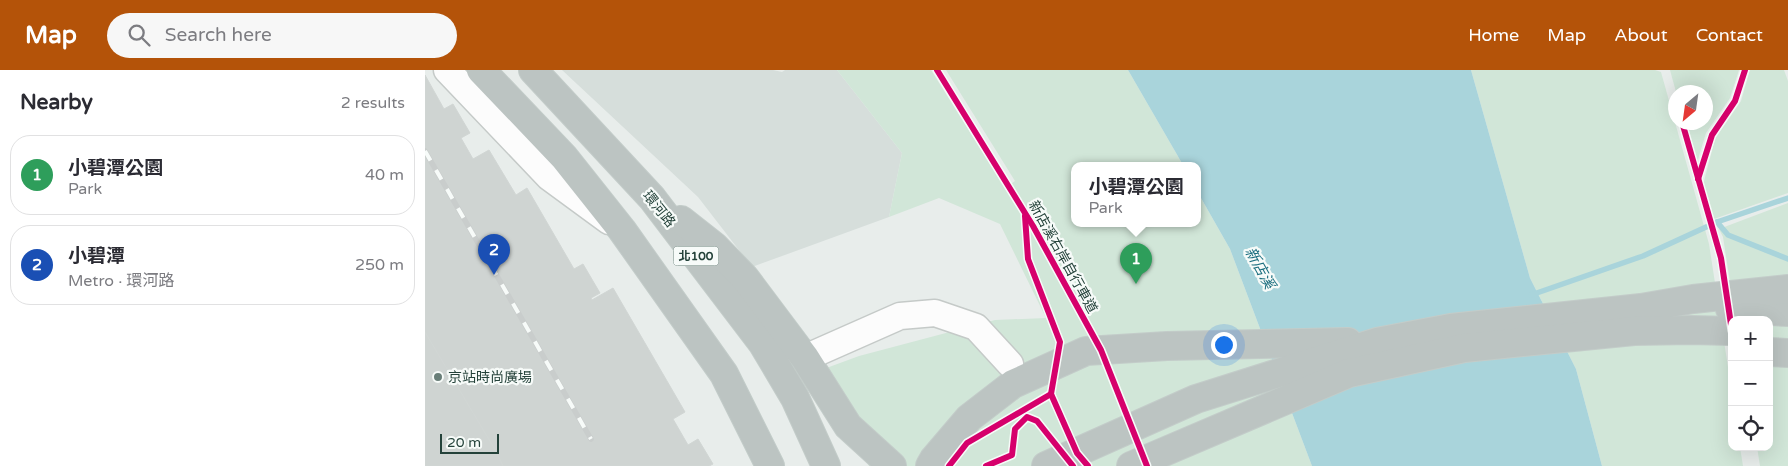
<!DOCTYPE html>
<html lang="en">
<head>
<meta charset="utf-8">
<style>
  :root { --surface:#fff; --page:#f7f7f7; --text:#2b2b33; --muted:#7c7c81; --line:#e1e1e2; --accent:#b45309 }
  body { margin:0; font-family:"Varela Round","Noto Sans TC",sans-serif; background:var(--page); color:var(--text) }
  .controls { position:absolute; right:15px; bottom:15px; display:grid; overflow:hidden; border-radius:10px; box-shadow:0 5px 20px #0002 }
  .controls button { width:45px; height:45px; display:grid; place-items:center; padding:0; border:0; border-bottom:1px solid var(--line); background:var(--surface); color:var(--text); font:25px sans-serif }
  .compass { position:absolute; left:1243px; top:15px; width:45px; height:45px; border-radius:50%; background:var(--surface); box-shadow:0 5px 20px #0002; rotate:209deg }
  .scale { position:absolute; left:15px; bottom:12px; width:59px; box-sizing:border-box; padding-left:5px; border:2px solid #24423a; border-top:0; font-size:14px; line-height:18px; white-space:nowrap; color:#24423a; -webkit-text-stroke:4px #f7fbf9; paint-order:stroke }
  .you { position:absolute; left:798px; top:274px; width:18px; height:18px; margin:-12px; border:4px solid #fff; border-radius:50%; background:#1a73e8; box-shadow:0 0 0 8px #1a73e833 }
  .badge { display:grid; place-items:center; width:32px; height:32px; border-radius:50%; background:var(--accent); color:#fff; font-size:16px; font-weight:700 }
  .pin { position:absolute; translate:-50% -41px; filter:drop-shadow(0 1px 2px #0008) }
  .pin::after { content:''; position:absolute; top:26px; width:18px; height:15px; background:inherit; clip-path:polygon(0 0,100% 0,50% 100%) }
  .popup { position:absolute; left:646px; top:92px; width:130px; height:65px; box-sizing:border-box; display:grid; place-content:center; border-radius:10px; background:var(--surface); filter:drop-shadow(0 1px 4px #0005); font-size:16px; white-space:nowrap; color:var(--muted) }
  .popup b { font-size:19px; color:var(--text) }
  .popup::after { content:''; position:absolute; left:50%; top:100%; margin-left:-10px; border:10px solid transparent; border-top-color:var(--surface) }
  .list { margin:0; padding:0; list-style:none }
  h2 { display:flex; justify-content:space-between; align-items:center; height:65px; margin:0; padding:0 20px; font-size:21px }
  h2 small { font-size:16px; font-weight:400; color:var(--muted) }
  .list li { display:grid; grid-template-columns:32px 1fr auto; gap:15px; align-items:center; box-sizing:border-box; height:80px; margin:0 10px 10px; padding:0 10px; border:1px solid var(--line); border-radius:20px }
  .list b { display:block; font-size:19px; white-space:nowrap }
  .list p { margin:0; font-size:16px; white-space:nowrap; color:var(--muted) }
  .list em { font-size:16px; font-style:normal; color:var(--muted) }
  .icon { flex:none; width:28px; height:28px; fill:none; stroke:currentColor; stroke-width:2; stroke-linecap:round; stroke-linejoin:round }
  .map { position:relative; flex:none; width:1363px; height:396px; overflow:hidden }
  header { display:flex; align-items:center; gap:30px; box-sizing:border-box; height:70px; padding:0 25px; background:var(--accent); color:#fff }
  header strong { font-size:24px }
  nav { display:flex; gap:28px; margin-inline-start:auto; font-size:18px }
  .search { width:350px; height:45px; background:var(--page); display:flex; align-items:center; gap:12px; box-sizing:border-box; padding:0 18px; border-radius:28px; color:var(--muted); font-size:19px }
  main { display:flex }
  aside { flex:1; background:var(--surface) }
  .map>svg:first-child { display:block }
</style>
</head>
<body>
<header>
<strong>Map</strong>
<div class="search"><svg class="icon" aria-label="search" viewBox="0 0 24 24"><circle cx="10" cy="10" r="6"/><path d="M15 15l6 6"/></svg>Search here</div>
<nav><a>Home</a><a>Map</a><a>About</a><a>Contact</a></nav>
</header>
<main>
<aside>
<h2>Nearby<small>2 results</small></h2>
<ul class="list">
<li><span class="badge" style="background:#2e9e5b">1</span><div><b>小碧潭公園</b><p>Park</p></div><em>40 m</em></li>
<li><span class="badge" style="background:#1a4fb4">2</span><div><b>小碧潭</b><p>Metro · 環河路</p></div><em>250 m</em></li>
</ul>
</aside>
<div class="map">
<svg width="1363" height="396" viewBox="0 0 1363 396">
  <rect width="100%" height="100%" fill="#e8edeb"/>
  <path fill="#d6dedb" d="M137,0H348L357,2L360,0H412L477,83L464,147L327,197L273,127Z"/>
  <g fill="#d1e6d8">
    <path d="M412,0H506L580,118L590,111L521,0H703L758,95H650V153H772V121L805,179L887,396H444L396,300L434,286L570,250L621,248L575,154L514,128L464,147L477,83Z"/>
    <path d="M1046,0H1230L1236,2L1284,174L1307,323V377H1315L1318,396H1177L1151,299L1105,208Z"/>
    <path d="M1245,0H1314L1305,28L1281,63L1271,96L1259,53L1280,52V22H1251Z"/>
    <path d="M1325,0H1359L1363,11V123L1289,149L1278,115L1290,69L1316,31Z"/>
    <path d="M1363,133V396H1335L1332,377H1344V250H1311L1298,167L1294,159Z"/>
  </g>
  <path fill="#a9d4db" d="M703,0H1046L1105,208L1151,299L1177,396H887L805,179L772,121V95H758Z"/>
  <g fill="none" stroke-linecap="round" stroke-linejoin="round">
    <g stroke="#a9d4db" stroke-width="5.5">
      <path d="M1292,152L1303,165L1363,189"/>
      <path d="M1106,225L1218,186L1292,152L1363,128"/>
    </g>
  </g>
  <g fill="#cfd4d2" stroke="#d1d6d4">
    <path d="M0,5L19,39L28,34L45,63L36,68L48,89L64,80L91,125L102,118L149,199L158,194L175,223L166,228L167,230L188,218L260,342L248,349L263,375L273,369L288,394L284,396H78L0,262Z"/>
    <path d="M0,262L69,378L78,396H0Z"/>
  </g>
  <g fill="none" stroke-linecap="round" stroke-linejoin="round">
    <defs>
      <g id="minor">
        <path d="M22,0L124,107L184,151"/>
        <path d="M380,288L475,246L510,243L551,257L585,294"/>
      </g>
      <g id="highway">
        <path d="M56,0L139,87L197,160L299,304L345,396"/>
        <path d="M108,0L227,128L338,274L370,328L401,396"/>
        <path d="M256,150L289,176L320,208L380,288L423,356L467,396"/>
        <path d="M1305,239L1363,242"/>
        <path d="M1344,282L1363,283"/>
        <path d="M505,396L509,389L544,348L588,314L661,281L742,276L923,272"/>
        <path d="M621,396L771,329L952,272L1026,258L1216,238L1268,229L1363,219"/>
        <path d="M706,396L924,303L1039,278L1209,261L1266,260L1307,261"/>
      </g>
    </defs>
    <use href="#minor" stroke="#c5cac8" stroke-width="29"/>
    <use href="#highway" stroke="#c3ccc9" stroke-width="30"/>
    <use href="#minor" stroke="#fcfcfc" stroke-width="26"/>
    <use href="#highway" stroke="#bcc4c2" stroke-width="28"/>
    <defs>
      <path id="rail" d="M0,81L166,369"/>
    </defs>
    <use href="#rail" stroke="#c9cdcc" stroke-width="5.5"/>
    <use href="#rail" stroke="#f7fbf9" stroke-width="4" stroke-dasharray="11" stroke-linecap="butt"/>
    <defs>
      <g id="cycleway">
        <path d="M512,0L608,156L676,280L722,396"/>
        <path d="M1257,52L1296,188L1307,261"/>
        <path d="M1273,109L1287,65L1310,31L1320,0"/>
        <path d="M600,146L603,189L635,272L626,324L652,383L663,396"/>
        <path d="M524,396L542,373L626,324"/>
        <path d="M561,396L587,385L590,359L602,347L612,351L648,396"/>
      </g>
    </defs>
    <use href="#cycleway" stroke="#f7fbf9" stroke-width="9"/>
    <use href="#cycleway" stroke="#d6006c" stroke-width="6"/>
  </g>
  <circle fill="#697e78" stroke="#f7fbf9" stroke-width="2" cx="13" cy="307" r="5"/>
  <g text-anchor="middle" dominant-baseline="central" stroke-width="4.5" stroke-linejoin="round" paint-order="stroke">
    <rect fill="#f7fbf9" stroke="#637a73" stroke-width="1" x="248.5" y="176.5" width="45" height="19" rx="4"/>
    <g font-size="12" font-weight="bold" fill="#24423a">
      <text x="271" y="186">北100</text>
    </g>
    <g font-size="14" fill="#24423a" stroke="#f7fbf9">
      <text transform="translate(234 139) rotate(51)">環河路</text>
      <text transform="translate(638 187) rotate(61)">新店溪右岸自行車道</text>
    </g>
    <g font-size="14" fill="#24423a" stroke="#f7fbf9" text-anchor="start">
      <text x="23" y="307">京站時尚廣場</text>
    </g>
    <g font-size="15" font-style="italic" fill="#1c6f80" stroke="#f7fbf9">
      <text transform="translate(835 198) rotate(61)">新店溪</text>
    </g>
  </g>
</svg>
<div class="controls">
<button>+</button>
<button>−</button>
<button><svg class="icon" aria-label="locate" viewBox="0 0 24 24"><circle cx="12" cy="12" r="6"/><path d="M12 2v4M12 18v4M2 12h4M18 12h4"/></svg></button>
</div>
<svg class="compass" viewBox="-18 -18 36 36"><path d="M0-13l5 13h-10z" fill="#e53935"/><path d="M0 13l5-13h-10z" fill="#7c7c81"/></svg>
<div class="scale">20 m</div>
<div class="you"></div>
<div class="pin badge" style="left:711px;top:214px;background:#2e9e5b">1</div>
<div class="popup"><b>小碧潭公園</b>Park</div>
<div class="pin badge" style="left:69px;top:205px;background:#1a4fb4">2</div>
</div>
</main>
</body>
</html>
